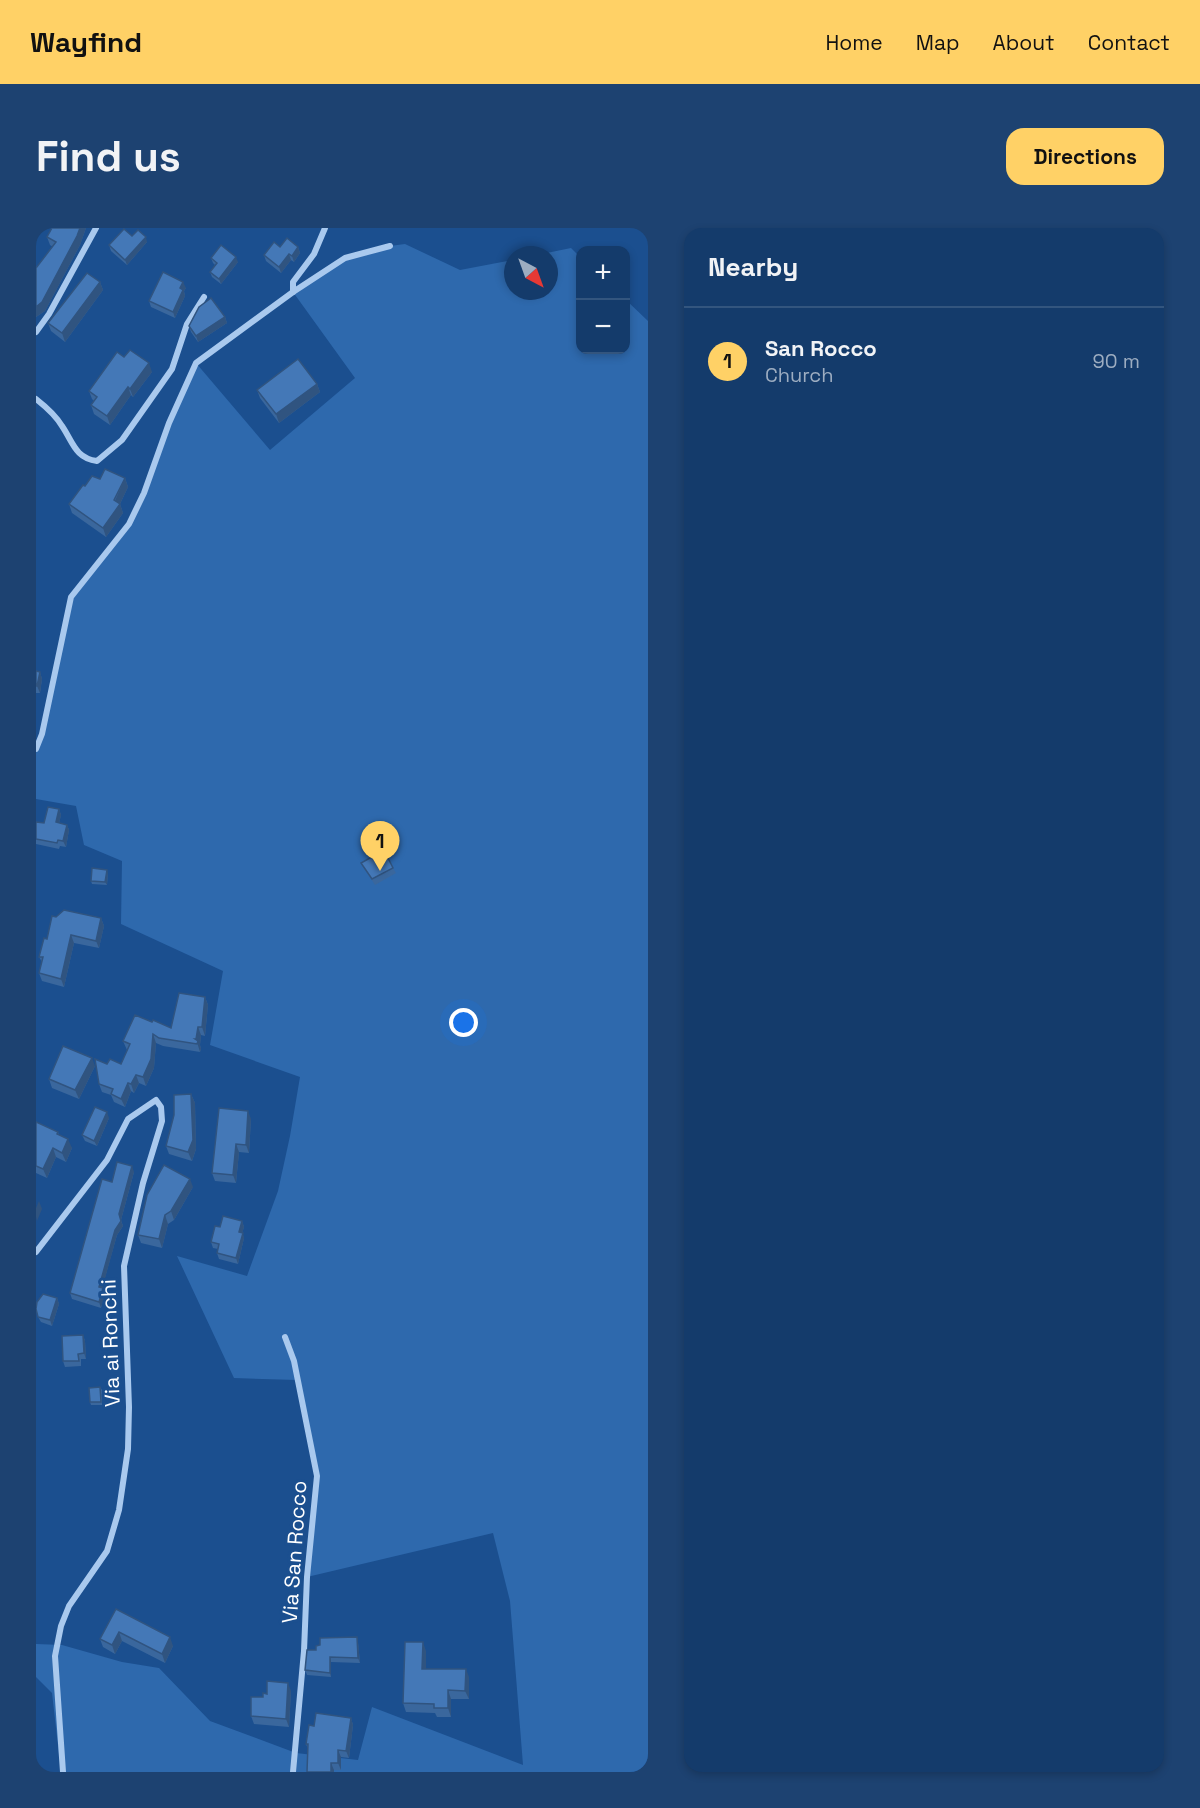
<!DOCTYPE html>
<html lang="en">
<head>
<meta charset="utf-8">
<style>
  :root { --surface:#143b6b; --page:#1d4271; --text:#f1f3f6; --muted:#9dadc1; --line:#33557e; --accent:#ffd166 }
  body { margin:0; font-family:"Space Grotesk",sans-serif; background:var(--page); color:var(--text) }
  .controls { position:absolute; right:18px; top:18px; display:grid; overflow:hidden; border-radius:12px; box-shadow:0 3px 9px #0003 }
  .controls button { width:54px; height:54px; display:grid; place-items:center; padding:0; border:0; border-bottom:2px solid var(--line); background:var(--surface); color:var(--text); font:30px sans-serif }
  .compass { position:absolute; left:468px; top:18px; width:54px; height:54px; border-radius:50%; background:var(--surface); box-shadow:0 3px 9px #0003; rotate:139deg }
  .you { position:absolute; left:428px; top:795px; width:21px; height:21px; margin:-15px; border:4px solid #fff; border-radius:50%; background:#1a73e8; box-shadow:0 0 0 9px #1a73e833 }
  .badge { display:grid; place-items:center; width:39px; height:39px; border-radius:50%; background:var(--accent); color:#111; font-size:20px; font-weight:700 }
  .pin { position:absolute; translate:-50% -50px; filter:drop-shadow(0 2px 3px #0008) }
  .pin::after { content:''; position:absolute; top:32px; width:21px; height:18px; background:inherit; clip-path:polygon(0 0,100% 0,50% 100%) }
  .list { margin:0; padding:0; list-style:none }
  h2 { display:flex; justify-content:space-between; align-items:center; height:78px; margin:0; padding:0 24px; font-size:26px }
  h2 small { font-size:20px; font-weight:400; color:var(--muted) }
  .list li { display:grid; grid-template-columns:39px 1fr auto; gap:18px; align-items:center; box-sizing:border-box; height:108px; padding:0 24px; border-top:2px solid var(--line) }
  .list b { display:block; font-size:22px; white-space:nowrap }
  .list p { margin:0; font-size:20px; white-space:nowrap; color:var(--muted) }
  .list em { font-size:20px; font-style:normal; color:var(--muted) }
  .map { position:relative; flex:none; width:612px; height:1544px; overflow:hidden; border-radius:18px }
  header { display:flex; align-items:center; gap:36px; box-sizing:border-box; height:84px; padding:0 30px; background:var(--accent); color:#111 }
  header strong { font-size:28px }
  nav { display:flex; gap:33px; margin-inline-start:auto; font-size:21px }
  .intro { display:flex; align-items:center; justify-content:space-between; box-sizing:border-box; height:144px; padding:0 36px }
  h1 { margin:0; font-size:42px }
  .button { padding:15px 27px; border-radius:18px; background:var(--accent); color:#111; font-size:21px; font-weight:700 }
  main { display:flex; gap:36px; padding:0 36px }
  aside { flex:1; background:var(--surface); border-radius:18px; box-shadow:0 3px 9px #0003 }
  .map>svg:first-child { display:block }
</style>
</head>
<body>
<header>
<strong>Wayfind</strong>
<nav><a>Home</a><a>Map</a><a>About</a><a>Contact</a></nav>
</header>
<div class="intro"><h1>Find us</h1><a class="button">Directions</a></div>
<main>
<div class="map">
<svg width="612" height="1544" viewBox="0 0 612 1544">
  <rect width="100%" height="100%" fill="#1b4f8f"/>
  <path fill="#2e69ad" d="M369,16L424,42L477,32V63H513V27H501L535,20L544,29V122H590V72L612,93V1544H25L16,1465L0,1449V1416L26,1417L86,1434L123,1440L174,1493L260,1525L322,1532L336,1479L487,1537L474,1373L457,1305L271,1349L281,1248L261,1152L198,1150L141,1028L211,1048L242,963L254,908L264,849L174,817L187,743L85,696L86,633L48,617L40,578L0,571V521L35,369L93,296L160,135L234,222L319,150L257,64L309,30L354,18Z"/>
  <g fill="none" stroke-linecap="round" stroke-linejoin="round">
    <g stroke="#a9c9ee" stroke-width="6">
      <path d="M257,64V54L278,26L289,0"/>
      <path d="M0,104L13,86L60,0"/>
      <path d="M0,171C9,178 20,188 26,198C37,214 39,230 61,233L86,212L136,141L151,96L168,69"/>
      <path d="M0,521L6,506L35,369L93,296L108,265L133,195L160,135L257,64L309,30L354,18"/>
      <path d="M0,1024L71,932L92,891L120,872L125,879L126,893L107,955L88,1038L93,1179L92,1221L83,1282L71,1323L33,1378L25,1398L19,1428L27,1544"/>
      <path d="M249,1109L258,1133L281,1248L271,1349L268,1423L257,1544"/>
    </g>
  </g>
  <g fill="#3a679d">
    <path d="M16,0H50L44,17L9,83L0,89V40L17,19L14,17L11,9Z"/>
    <path d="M96,8L111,14L91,37L75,23L73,17Z"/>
    <path d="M244,19H262L264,25L258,34L255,32L245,45L230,33L228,27Z"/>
    <path d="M175,30L202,34L185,56L176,49L174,44L179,37L177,35Z"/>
    <path d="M64,54L67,62L29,114L15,103L12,95Z"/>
    <path d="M150,60L148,63L149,68L139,90L115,79L113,73Z"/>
    <path d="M189,89L191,95L162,114L155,104L153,98Z"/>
    <path d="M88,129L116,144L97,169L95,167L74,197L58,186L55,177L58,173L56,171L53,163Z"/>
    <path d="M281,156L284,164L243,195L224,170L221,162Z"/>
    <path d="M89,250L92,259L84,276L87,285L70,309L36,285L33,276L49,258L64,251Z"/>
    <path d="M0,443L4,444L6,451L4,465H0Z"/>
    <path d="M23,581L25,587L23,595L31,597L33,602L30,619L24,618L23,621L0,616V594L8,595Z"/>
    <path d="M325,635L357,640L360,645L339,657L328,640Z"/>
    <path d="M72,645L71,657L56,656L55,653Z"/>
    <path d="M20,689L65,690L68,698L63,720L38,715L28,759L6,753L3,745L6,734L3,729Z"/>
    <path d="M169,769L172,777L169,808L165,807L164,817L165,821L164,824L127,818L120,815L118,840L110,858L103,855L98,865L95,863L89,879L78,874L75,867L66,864L63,856L71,836H85L91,822L87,813L116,794L135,800Z"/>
    <path d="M59,838L43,871L16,860L13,851Z"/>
    <path d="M155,866L159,875L160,921L156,933L133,926L130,918Z"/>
    <path d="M73,890L61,918L49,913L46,907Z"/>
    <path d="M215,891L213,925L203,924L200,955L179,953L176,945Z"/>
    <path d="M0,894L22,904L23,907L36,920L30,934L20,929L11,950L0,945Z"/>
    <path d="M98,944L85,992L87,998L81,1007L66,1060L69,1066L65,1080L36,1071L34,1065L76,954Z"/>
    <path d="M157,959L138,992L132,996L126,1020L105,1015L102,1007Z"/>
    <path d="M206,993L208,999L206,1005L208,1010L202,1036L183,1031L181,1025L182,1021L177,1020L175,1014L184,999Z"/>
    <path d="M21,1070L23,1076L16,1098L5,1094L2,1089Z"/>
    <path d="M47,1107L49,1113L50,1131H45V1138L29,1139L27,1133Z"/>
    <path d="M64,1159L66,1162V1177H55L54,1174Z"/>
    <path d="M80,1381L137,1418L129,1435L86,1413L79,1426L67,1419L64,1411Z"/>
    <path d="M321,1409L322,1414L324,1435L295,1434V1449L271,1447L269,1442L280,1422L284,1417Z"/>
    <path d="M390,1423V1441L433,1449V1471H415V1489H401L399,1485L370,1484L367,1475Z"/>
    <path d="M255,1463L253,1499L218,1496L215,1488L227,1469Z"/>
    <path d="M315,1490L317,1497L313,1530L305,1529V1542H298V1544H271L272,1521L270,1516L278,1498Z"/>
  </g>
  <g fill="#305480">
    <path d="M44,0H50L44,17L9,83L0,89V79Z"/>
    <path d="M110,9L111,14L91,37L89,32Z"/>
    <path d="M262,19L264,25L258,34L256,28Z"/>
    <path d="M253,26L255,32L245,45L243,39Z"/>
    <path d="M200,29L202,34L185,56L183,51Z"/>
    <path d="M64,54L67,62L29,114L26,105Z"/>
    <path d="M147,54L150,60L148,63L149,68L139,90L137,84L144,60Z"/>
    <path d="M189,89L191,95L162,114L160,108Z"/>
    <path d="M113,135L116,144L97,169L94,161Z"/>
    <path d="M281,156L284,164L243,195L240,186Z"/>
    <path d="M92,159L95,167L74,197L71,188Z"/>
    <path d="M89,250L92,259L83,278L84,276L87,285L70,309L67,300Z"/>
    <path d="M4,444L6,451L4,465L1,458Z"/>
    <path d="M23,581L25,587L22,600L20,594Z"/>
    <path d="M31,597L33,602L30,619L27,613Z"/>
    <path d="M71,642L72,645L71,657L69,654Z"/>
    <path d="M65,690L68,698L63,720L60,713Z"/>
    <path d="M35,707L38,715L28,759L25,751Z"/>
    <path d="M169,769L172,777L169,808L166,799Z"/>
    <path d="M162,799L165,807L164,817L165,821L164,824L160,811Z"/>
    <path d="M117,806L120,815L118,840L110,858L107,849Z"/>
    <path d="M56,830L59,838L43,871L39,862Z"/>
    <path d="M100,847L103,855L98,865L95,856Z"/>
    <path d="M92,855L95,863L89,879L85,871Z"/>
    <path d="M155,866L159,875L160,921L156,933L152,924Z"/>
    <path d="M212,883L215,891L213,925L210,917Z"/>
    <path d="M71,884L73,890L61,918L58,913Z"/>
    <path d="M32,911L36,920L30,934L26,925Z"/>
    <path d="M200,916L203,924L200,955L197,947Z"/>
    <path d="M17,920L20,929L11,950L7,941Z"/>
    <path d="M96,938L98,944L85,992L83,986Z"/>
    <path d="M154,951L157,959L138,992L135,983Z"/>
    <path d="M3,973L6,981L1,993L0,989V980Z"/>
    <path d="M129,987L132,996L126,1020L123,1011Z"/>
    <path d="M85,993L87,998L81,1007L65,1065L63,1059L79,1002Z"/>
    <path d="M206,993L208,999L205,1009L203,1004Z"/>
    <path d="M207,1005L208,1010L202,1036L200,1030Z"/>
    <path d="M67,1060L69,1066L65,1080L63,1074Z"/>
    <path d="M21,1070L23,1076L16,1098L14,1092Z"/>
    <path d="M47,1107L49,1113L50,1131L48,1125Z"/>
    <path d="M83,1404L86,1413L79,1426L76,1417Z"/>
    <path d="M134,1409L137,1418L129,1435L126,1426Z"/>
    <path d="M321,1409L322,1414L324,1435L322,1430Z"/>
    <path d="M387,1414L390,1423V1449L386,1441Z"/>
    <path d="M294,1429L295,1434V1449L294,1445Z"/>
    <path d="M430,1441L433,1449V1471L429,1463Z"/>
    <path d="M252,1455L255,1463L253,1499L250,1491Z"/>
    <path d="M412,1462L415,1471V1489L412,1480Z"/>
    <path d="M315,1490L317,1497L313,1530L310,1523Z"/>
    <path d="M302,1522L305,1529V1542L302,1535Z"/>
    <path d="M295,1535L298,1542V1544H295Z"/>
  </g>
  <g fill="#4478b7" stroke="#305480" stroke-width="1.5">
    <path d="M16,0H44L41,8L6,74L0,79V40L20,14L11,9Z"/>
    <path d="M88,1L96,8L102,2L110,9L89,32L73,17Z"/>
    <path d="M251,10L262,19L256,28L253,26L243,39L228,27L238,14L244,19Z"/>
    <path d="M185,17L200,29L183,51L174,44L181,35L175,30Z"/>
    <path d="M127,44L147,54L144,60L147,62L137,84L113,73Z"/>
    <path d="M51,45L64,54L26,105L12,95Z"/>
    <path d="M175,70L189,89L160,108L153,98L163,79Z"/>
    <path d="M94,122L113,135L94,161L92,159L71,188L55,177L61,169L53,163L81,124L88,129Z"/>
    <path d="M262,131L281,156L240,186L221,162Z"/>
    <path d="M69,241L89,250L78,272L84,276L67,300L33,276L47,257L49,258L56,248L64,251Z"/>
    <path d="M0,443L4,444L1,458H0Z"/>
    <path d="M12,579L23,581L20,594L31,597L27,613L22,612L21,615L0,611V594L8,595Z"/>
    <path d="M348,622L357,640L336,651L325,635Z"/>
    <path d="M56,640L71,642L69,654L55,653Z"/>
    <path d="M28,682L65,690L60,713L35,707L25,751L3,745L7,729H3L8,710L11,711L16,688L20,689Z"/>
    <path d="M143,765L169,769L166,799H162L160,811H159L162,813L161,816L123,810L117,806L115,831L107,849L100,847L95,856L92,855L85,871L75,866L77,861L63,856L59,831L71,836L74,831L85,836L94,816L87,813L99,787L116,794L117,792L135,800Z"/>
    <path d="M27,818L56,830L39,862L13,851Z"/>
    <path d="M155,866L157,912L152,924L130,918L138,887V867Z"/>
    <path d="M59,879L71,884L58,913L46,907Z"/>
    <path d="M183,880L212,883L210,917L200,916L197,947L176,945Z"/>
    <path d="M0,894L22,904L21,906L32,911L26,925L17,920L7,941L0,938Z"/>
    <path d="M81,934L96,938L83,986L85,993L79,1002L63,1059L67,1060L63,1074L34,1065L66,951L76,954Z"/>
    <path d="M128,937L154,951L135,983L129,987L123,1011L102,1007L111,967Z"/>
    <path d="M187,988L206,993L203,1004L207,1005L200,1030L181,1025L183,1016L175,1014L179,998L184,999Z"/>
    <path d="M7,1066L21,1070L14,1092L2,1089L0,1081L1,1074Z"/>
    <path d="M47,1107L48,1125L42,1126L43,1133H27L26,1108Z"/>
    <path d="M64,1159L65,1174H54L53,1160Z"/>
    <path d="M80,1381L134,1409L126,1426L83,1404L76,1417L64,1411Z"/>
    <path d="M321,1409L322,1430L294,1429V1445L269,1442L271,1422H280V1418L284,1417V1410Z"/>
    <path d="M369,1414H387L386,1441H430L429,1463L412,1462V1480H398V1476L367,1475Z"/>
    <path d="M231,1453L252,1455L250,1491L215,1488V1469H227V1465L231,1466Z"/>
    <path d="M280,1485L315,1490L310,1523L302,1522V1535H295V1544H271L272,1516H270L273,1497L278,1498Z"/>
  </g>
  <g text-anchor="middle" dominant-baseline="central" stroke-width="6" stroke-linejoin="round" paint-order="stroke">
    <g font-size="21" fill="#fff" stroke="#1b4f8f">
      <text transform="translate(74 1115) rotate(-92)">Via ai Ronchi</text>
      <text transform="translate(258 1324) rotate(-86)">Via San Rocco</text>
    </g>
  </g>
</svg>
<div class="controls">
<button>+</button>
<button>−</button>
</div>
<svg class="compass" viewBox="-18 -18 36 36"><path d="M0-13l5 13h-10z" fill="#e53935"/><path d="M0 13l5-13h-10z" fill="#9dadc1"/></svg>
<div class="you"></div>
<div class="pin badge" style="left:344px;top:643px">1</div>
</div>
<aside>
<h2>Nearby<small></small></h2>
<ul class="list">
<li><span class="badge">1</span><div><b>San Rocco</b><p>Church</p></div><em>90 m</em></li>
</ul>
</aside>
</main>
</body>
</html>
